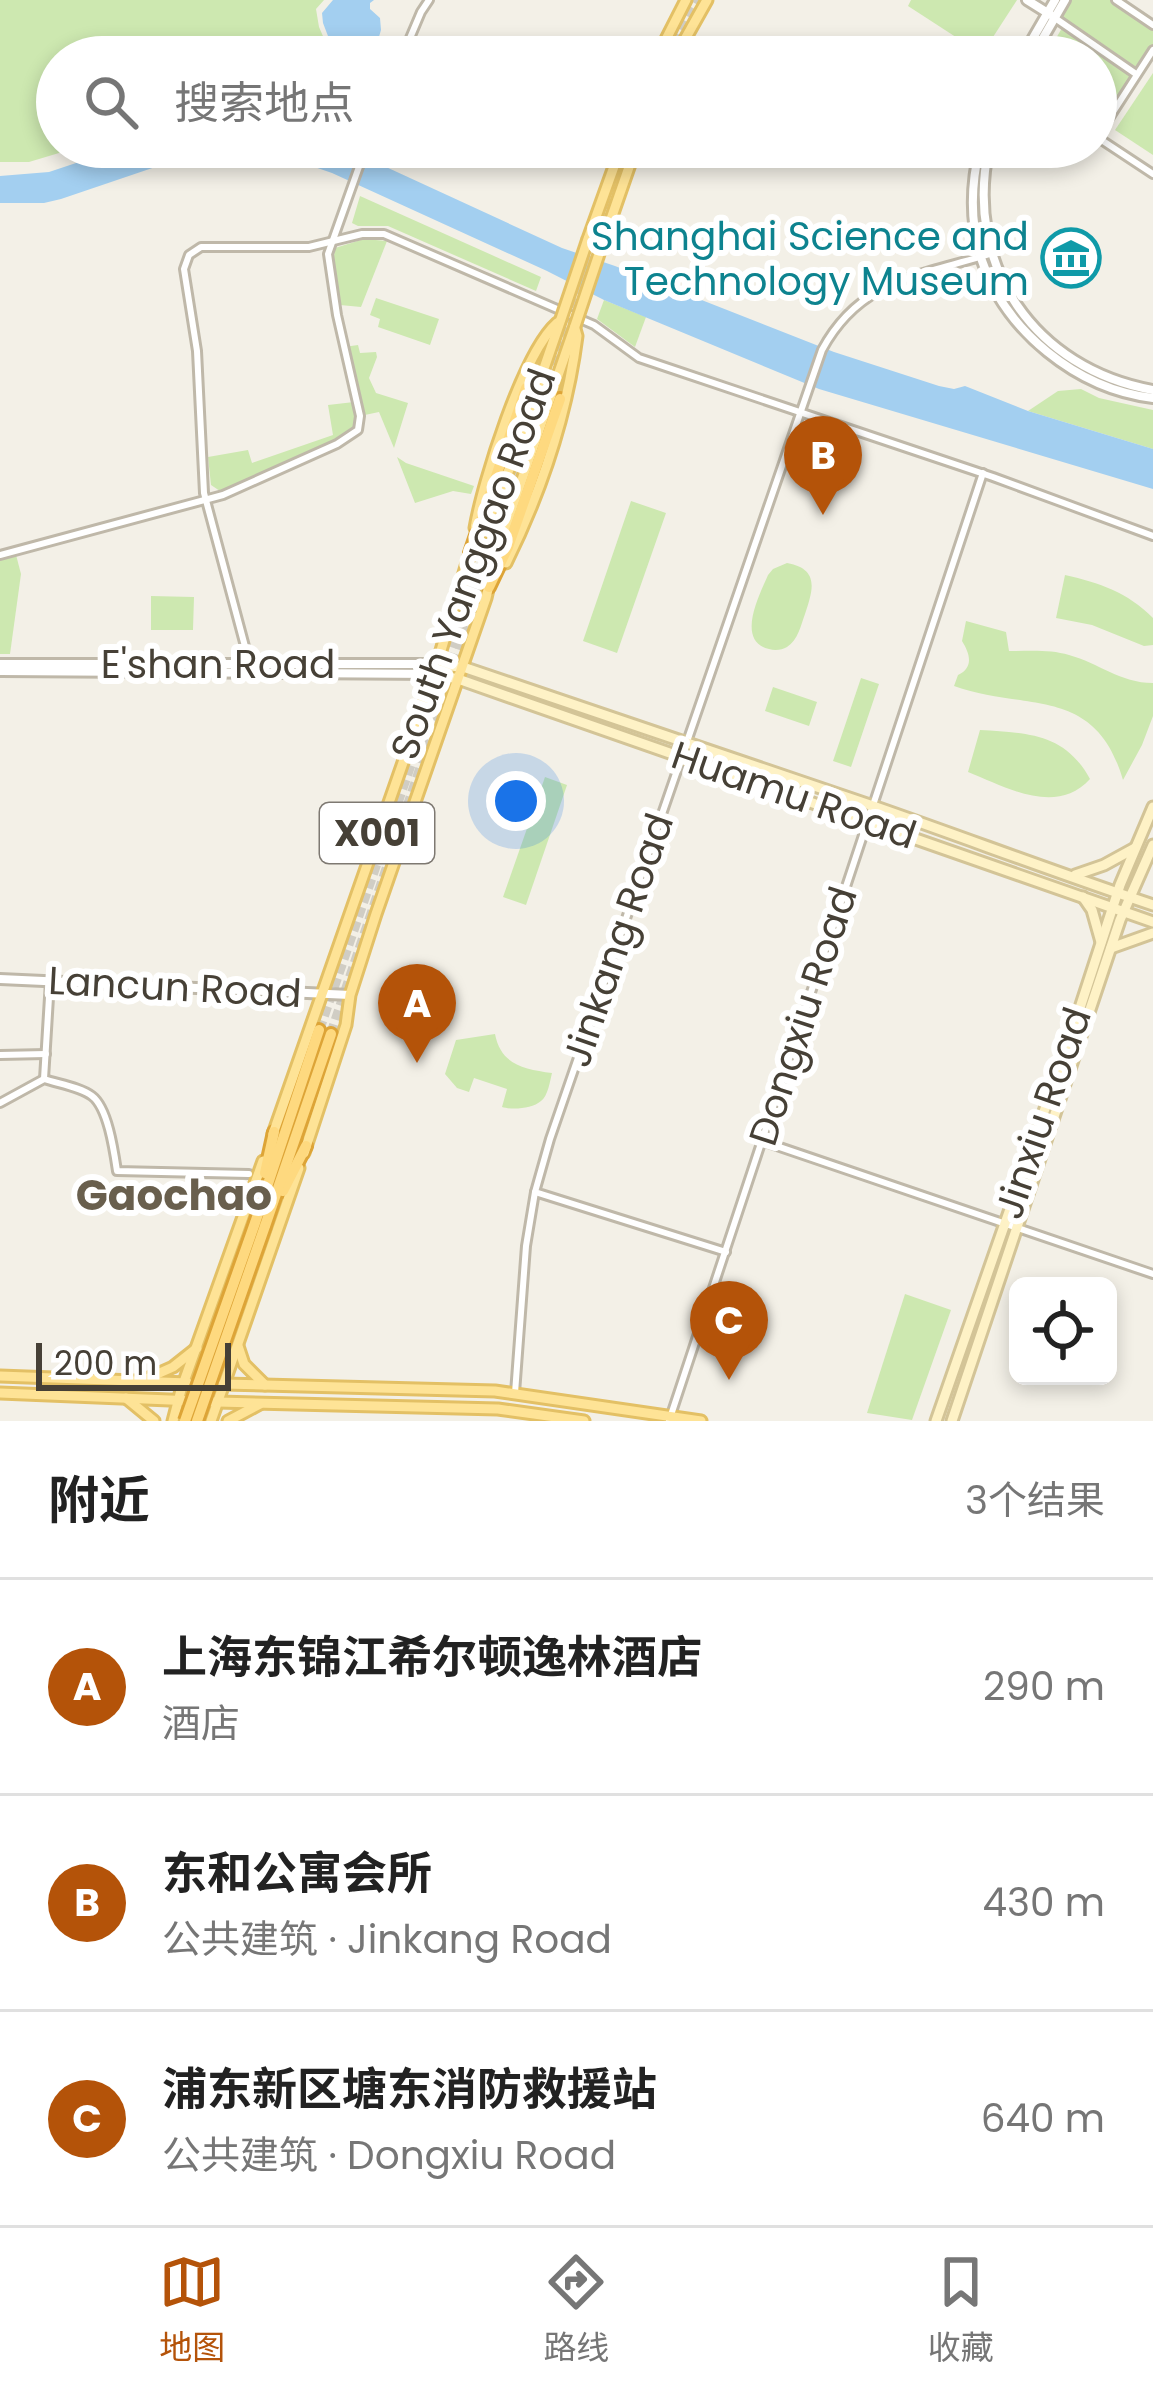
<!DOCTYPE html>
<html lang="zh">
<head>
<meta charset="utf-8">
<style>
  :root { --surface:#fff; --page:#f2f2f2; --text:#222; --muted:#767676; --line:#e0e0e0; --accent:#b45309 }
  body { margin:0; font-family:Poppins,"Noto Sans SC",sans-serif; background:var(--page); color:var(--text) }
  .controls { position:absolute; right:36px; bottom:36px; display:grid; overflow:hidden; border-radius:18px; box-shadow:0 6px 18px #0003 }
  .controls button { width:108px; height:108px; display:grid; place-items:center; padding:0; border:0; border-bottom:3px solid var(--line); background:var(--surface); color:var(--text); font:60px sans-serif }
  .scale { position:absolute; left:36px; bottom:30px; width:195px; box-sizing:border-box; padding-left:12px; border:6px solid #464036; border-top:0; font-size:33px; line-height:42px; white-space:nowrap; color:#464036; -webkit-text-stroke:9px #fff; paint-order:stroke }
  .you { position:absolute; left:516px; top:801px; width:42px; height:42px; margin:-30px; border:9px solid #fff; border-radius:50%; background:#1a73e8; box-shadow:0 0 0 18px #1a73e833 }
  .badge { display:grid; place-items:center; width:78px; height:78px; border-radius:50%; background:var(--accent); color:#fff; font-size:39px; font-weight:700 }
  .pin { position:absolute; translate:-50% -99px; filter:drop-shadow(0 3px 6px #0008) }
  .pin::after { content:''; position:absolute; top:63px; width:42px; height:36px; background:inherit; clip-path:polygon(0 0,100% 0,50% 100%) }
  .list { margin:0; padding:0; list-style:none }
  h2 { display:flex; justify-content:space-between; align-items:center; height:156px; margin:0; padding:0 48px; font-size:51px }
  h2 small { font-size:39px; font-weight:400; color:var(--muted) }
  .list li { display:grid; grid-template-columns:78px 1fr auto; gap:36px; align-items:center; box-sizing:border-box; height:216px; padding:0 48px; border-top:3px solid var(--line) }
  .list b { display:block; font-size:45px; white-space:nowrap }
  .list p { margin:0; font-size:39px; white-space:nowrap; color:var(--muted) }
  .list em { font-size:39px; font-style:normal; color:var(--muted) }
  .icon { flex:none; width:66px; height:66px; fill:none; stroke:currentColor; stroke-width:2; stroke-linecap:round; stroke-linejoin:round }
  .map { position:relative; flex:none; width:1153px; height:1421px; overflow:hidden }
  .search { position:absolute; background:var(--surface); box-shadow:0 6px 18px #0003; left:36px; right:36px; top:36px; height:132px; display:flex; align-items:center; gap:30px; box-sizing:border-box; padding:0 42px; border-radius:66px; color:var(--muted); font-size:45px }
  .sheet { height:804px; background:var(--surface) }
  nav { display:flex; justify-content:space-around; align-items:center; box-sizing:border-box; height:168px; border-top:3px solid var(--line); background:var(--surface); font-size:33px; color:var(--muted) }
  nav a { display:grid; justify-items:center; gap:6px }
  nav .on { color:var(--accent) }
  .map>svg:first-child { display:block }
</style>
</head>
<body>
<div class="map">
<svg width="1153" height="1421" viewBox="0 0 1153 1421">
  <rect width="100%" height="100%" fill="#f3f0e7"/>
  <g fill="#cde8b0">
    <path d="M0,0H324L316,9L319,27L332,57H57V147H79L29,162H0Z"/>
    <path d="M911,0H1017L982,54L908,6Z"/>
    <path d="M1069,0H1110L1153,28V45L1137,68L1060,17Z"/>
    <path d="M1062,28L1131,75L1096,129V57H1045Z"/>
    <path d="M1153,73V155L1115,130Z"/>
    <path d="M360,196L541,277L536,291L388,226H358L352,223Z"/>
    <path d="M364,239L387,241L361,307L340,305L333,263L335,248Z"/>
    <path d="M376,298L439,319L430,345L378,327L380,319L370,315Z"/>
    <path d="M604,300L646,317L635,347L597,319Z"/>
    <path d="M358,345L360,353L376,352L377,357L369,378L376,393L408,403L394,448L379,412L360,416L344,347Z"/>
    <path d="M1081,389L1099,398L1153,410V449L1028,411L1058,391Z"/>
    <path d="M354,402C355,412 360,421 353,430C340,445 245,480 220,491L211,485L208,457L248,450L252,463L333,435L328,405Z"/>
    <path d="M397,457L406,463L474,486L471,494L453,491L415,503Z"/>
    <path d="M631,501L666,513L617,653L583,641Z"/>
    <path d="M15,551L21,574L10,654H0V555Z"/>
    <path d="M787,563C820,569 813,590 805,614C801,625 798,640 787,647C782,650 775,651 769,649C735,641 760,594 768,575L773,569Z"/>
    <path d="M1065,575C1100,583 1127,592 1153,618V645L1144,646L1092,625L1056,618Z"/>
    <path d="M151,596L194,597L193,630H151Z"/>
    <path d="M966,621L1006,632L1009,651C1028,651 1050,649 1069,655C1099,663 1120,683 1153,683V716L1142,745L1123,780C1095,684 1025,712 954,686L958,675C974,667 970,654 962,641Z"/>
    <path d="M861,678L879,684L851,767L833,761Z"/>
    <path d="M773,687L817,702L809,726L765,711Z"/>
    <path d="M980,730C1028,733 1065,733 1090,779C1056,816 1008,788 968,772Z"/>
    <path d="M545,777L567,785L526,905L503,897Z"/>
    <path d="M495,1034C501,1065 524,1069 552,1073C550,1081 548,1096 541,1101C532,1109 512,1110 502,1107L507,1089L474,1078L469,1092L457,1088L445,1074L456,1040Z"/>
    <path d="M905,1294L951,1310L912,1420L867,1413Z"/>
  </g>
  <g fill="#a3cff0">
    <path d="M333,0H374L370,3V9L380,18L381,30L373,57H336L323,23L322,13Z"/>
    <path d="M124,147H357L355,150L360,155L562,248L615,266L834,352L939,386L954,389L965,386L1028,411L1153,449V489L819,389L604,300L547,271L332,173L300,162L246,154L206,153L173,161L61,199L44,203H0V176L49,172Z"/>
  </g>
  <g fill="none" stroke-linecap="round" stroke-linejoin="round">
    <g stroke="#d0cdc4" stroke-width="10" stroke-dasharray="10 5" stroke-linecap="butt">
      <path d="M668,57L698,0"/>
      <path d="M526,388L548,351"/>
      <path d="M560,399L565,362"/>
      <path d="M319,1030L492,529"/>
      <path d="M331,1034L629,147"/>
    </g>
    <defs>
      <g id="minor">
        <path d="M1116,0L1153,25"/>
        <path d="M1055,18L1136,74"/>
        <path d="M1153,50L1097,137L1153,174"/>
        <path d="M402,57L421,12L429,0"/>
        <path d="M0,555L223,495L337,444L358,430L360,416L337,315L328,254L366,147"/>
        <path d="M248,667L246,650L204,493L197,351L184,269L189,255L201,247H309L362,234H384L594,325L639,358L993,477L1153,536"/>
        <path d="M0,1055L46,1054"/>
        <path d="M44,1079L50,981"/>
        <path d="M0,1103L44,1079C59,1084 80,1087 92,1096C108,1108 114,1151 117,1171L249,1174"/>
        <path d="M762,1141L1153,1274"/>
        <path d="M726,1252L535,1192L550,1139L822,350C860,279 919,276 990,254"/>
        <path d="M515,1393L526,1246L535,1192"/>
        <path d="M669,1421L983,473"/>
      </g>
      <g id="tertiary">
        <path d="M1027,0L1051,15"/>
        <path d="M1022,57L1055,0"/>
        <path d="M1032,57L1065,0"/>
        <path d="M980,147C971,183 970,222 981,258C1005,331 1077,389 1153,398"/>
        <path d="M989,147C963,266 1035,369 1153,390"/>
        <path d="M0,664H437"/>
        <path d="M0,671L434,674"/>
        <path d="M0,979L350,995"/>
      </g>
      <g id="secondary">
        <path d="M437,664L466,668C602,714 739,760 876,807C968,839 1060,874 1153,905"/>
        <path d="M434,674L458,679L1153,922"/>
        <path d="M1075,875L1104,865L1135,848"/>
        <path d="M1083,897L1092,910L1101,942"/>
        <path d="M1111,948L1153,933"/>
        <path d="M936,1421L1077,1017L1120,885L1153,807"/>
        <path d="M952,1421L1120,920L1153,845"/>
      </g>
      <g id="primary">
        <path d="M657,57L686,0"/>
        <path d="M675,57L707,0"/>
        <path d="M588,239L621,147"/>
        <path d="M602,245L636,147"/>
        <path d="M475,528C483,482 523,353 557,323"/>
        <path d="M506,563C541,492 567,415 577,336L575,329"/>
        <path d="M273,1134L434,674L470,553L486,525L510,467L561,319"/>
        <path d="M304,1153L346,1025L350,995L376,914L486,598L496,555L575,326"/>
        <path d="M238,1346L244,1364L265,1385"/>
        <path d="M0,1376L188,1383"/>
        <path d="M146,1379L173,1367L197,1348"/>
        <path d="M223,1384L495,1391L701,1421"/>
        <path d="M0,1393L218,1402L498,1409L584,1421"/>
        <path d="M126,1398L154,1421"/>
        <path d="M173,1421L181,1390L263,1161"/>
        <path d="M211,1421L299,1168"/>
        <path d="M228,1421L260,1404"/>
      </g>
      <g id="trunk">
        <path d="M470,553L526,388"/>
        <path d="M489,587L508,547L560,399"/>
        <path d="M265,1173L274,1132"/>
        <path d="M283,1191L306,1146"/>
        <path d="M255,1223L319,1030"/>
        <path d="M265,1226L331,1034"/>
      </g>
    </defs>
    <use href="#minor" stroke="#bfb8a9" stroke-width="12"/>
    <use href="#tertiary" stroke="#bfb8a9" stroke-width="14"/>
    <use href="#secondary" stroke="#d3c497" stroke-width="15"/>
    <use href="#primary" stroke="#e3c065" stroke-width="15"/>
    <use href="#trunk" stroke="#dda437" stroke-width="16"/>
    <use href="#minor" stroke="#fff" stroke-width="6"/>
    <use href="#tertiary" stroke="#fff" stroke-width="8"/>
    <use href="#secondary" stroke="#fef2c6" stroke-width="9"/>
    <use href="#primary" stroke="#fee396" stroke-width="9"/>
    <use href="#trunk" stroke="#fed97f" stroke-width="10"/>
    <defs>
      <g id="primary-bridge">
        <path d="M561,319L588,239"/>
        <path d="M575,326L602,245"/>
      </g>
      <g id="trunk-bridge">
        <path d="M185,1421L255,1223"/>
        <path d="M197,1421L265,1226"/>
      </g>
    </defs>
    <use href="#primary-bridge" stroke="#e3c065" stroke-width="15" stroke-linecap="butt"/>
    <use href="#trunk-bridge" stroke="#dda437" stroke-width="16" stroke-linecap="butt"/>
    <use href="#primary-bridge" stroke="#fee396" stroke-width="9"/>
    <use href="#trunk-bridge" stroke="#fed97f" stroke-width="10"/>
  </g>
  <defs>
    <symbol id="museum-ring" viewBox="-11 -11 22 22"><circle r="9.5" fill="#fff" stroke="#0f9aa8" stroke-width="1.5"/><path d="M0-6L6-3V-2H-6V-3ZM-5-1h2V3h-2ZM-1-1h2V3h-2ZM3-1h2V3H3ZM-6 4H6V6H-6Z" fill="#0f9aa8"/></symbol>
  </defs>
  <g fill-rule="evenodd">
    <use href="#museum-ring" x="1038" y="225" width="66" height="66"/>
  </g>
  <g text-anchor="middle" dominant-baseline="central" stroke-width="12" stroke-linejoin="round" paint-order="stroke">
    <rect fill="#fff" stroke="#7e7972" stroke-width="3" x="320" y="803" width="114" height="60" rx="9"/>
    <g font-size="36" font-weight="bold" fill="#464036">
      <text x="377" y="833">X001</text>
    </g>
    <g font-size="39" fill="#0d838f" stroke="#fff" text-anchor="end">
      <text x="1029" y="236">Shanghai Science and<tspan x="1029" dy="45">Technology Museum</tspan></text>
    </g>
    <g font-size="39" fill="#464036" stroke="#fff">
      <text transform="translate(473 564) rotate(-70)">South Yanggao Road</text>
      <text x="218" y="664">E'shan Road</text>
      <text transform="translate(794 795) rotate(19)">Huamu Road</text>
      <text transform="translate(618 940) rotate(-71)">Jinkang Road</text>
      <text transform="translate(175 987) rotate(3)">Lancun Road</text>
      <text transform="translate(803 1016) rotate(-72)">Dongxiu Road</text>
      <text transform="translate(1043 1113) rotate(-71)">Jinxiu Road</text>
    </g>
    <g font-size="42" font-weight="bold" fill="#695f4d" stroke="#fff">
      <text x="174" y="1195">Gaochao</text>
    </g>
  </g>
</svg>
<div class="controls">
<button><svg class="icon" aria-label="locate" viewBox="0 0 24 24"><circle cx="12" cy="12" r="6"/><path d="M12 2v4M12 18v4M2 12h4M18 12h4"/></svg></button>
</div>
<div class="scale">200 m</div>
<div class="you"></div>
<div class="pin badge" style="left:417px;top:1063px">A</div>
<div class="pin badge" style="left:823px;top:515px">B</div>
<div class="pin badge" style="left:729px;top:1380px">C</div>
<div class="search"><svg class="icon" aria-label="search" viewBox="0 0 24 24"><circle cx="10" cy="10" r="6"/><path d="M15 15l6 6"/></svg>搜索地点</div>
</div>
<section class="sheet">
<h2>附近<small>3个结果</small></h2>
<ul class="list">
<li><span class="badge">A</span><div><b>上海东锦江希尔顿逸林酒店</b><p>酒店</p></div><em>290 m</em></li>
<li><span class="badge">B</span><div><b>东和公寓会所</b><p>公共建筑 · Jinkang Road</p></div><em>430 m</em></li>
<li><span class="badge">C</span><div><b>浦东新区塘东消防救援站</b><p>公共建筑 · Dongxiu Road</p></div><em>640 m</em></li>
</ul>
</section>
<nav>
<a class="on"><svg class="icon" aria-label="map" viewBox="0 0 24 24"><path d="M3 6l6-2 6 2 6-2v14l-6 2-6-2-6 2zM9 4v14M15 6v14"/></svg>地图</a>
<a><svg class="icon" aria-label="directions" viewBox="0 0 24 24"><path d="M12 3l9 9-9 9-9-9zM9 14v-3h6M13 9l2 2-2 2"/></svg>路线</a>
<a><svg class="icon" aria-label="saved" viewBox="0 0 24 24"><path d="M7 4h10v16l-5-4-5 4z"/></svg>收藏</a>
</nav>
</body>
</html>
